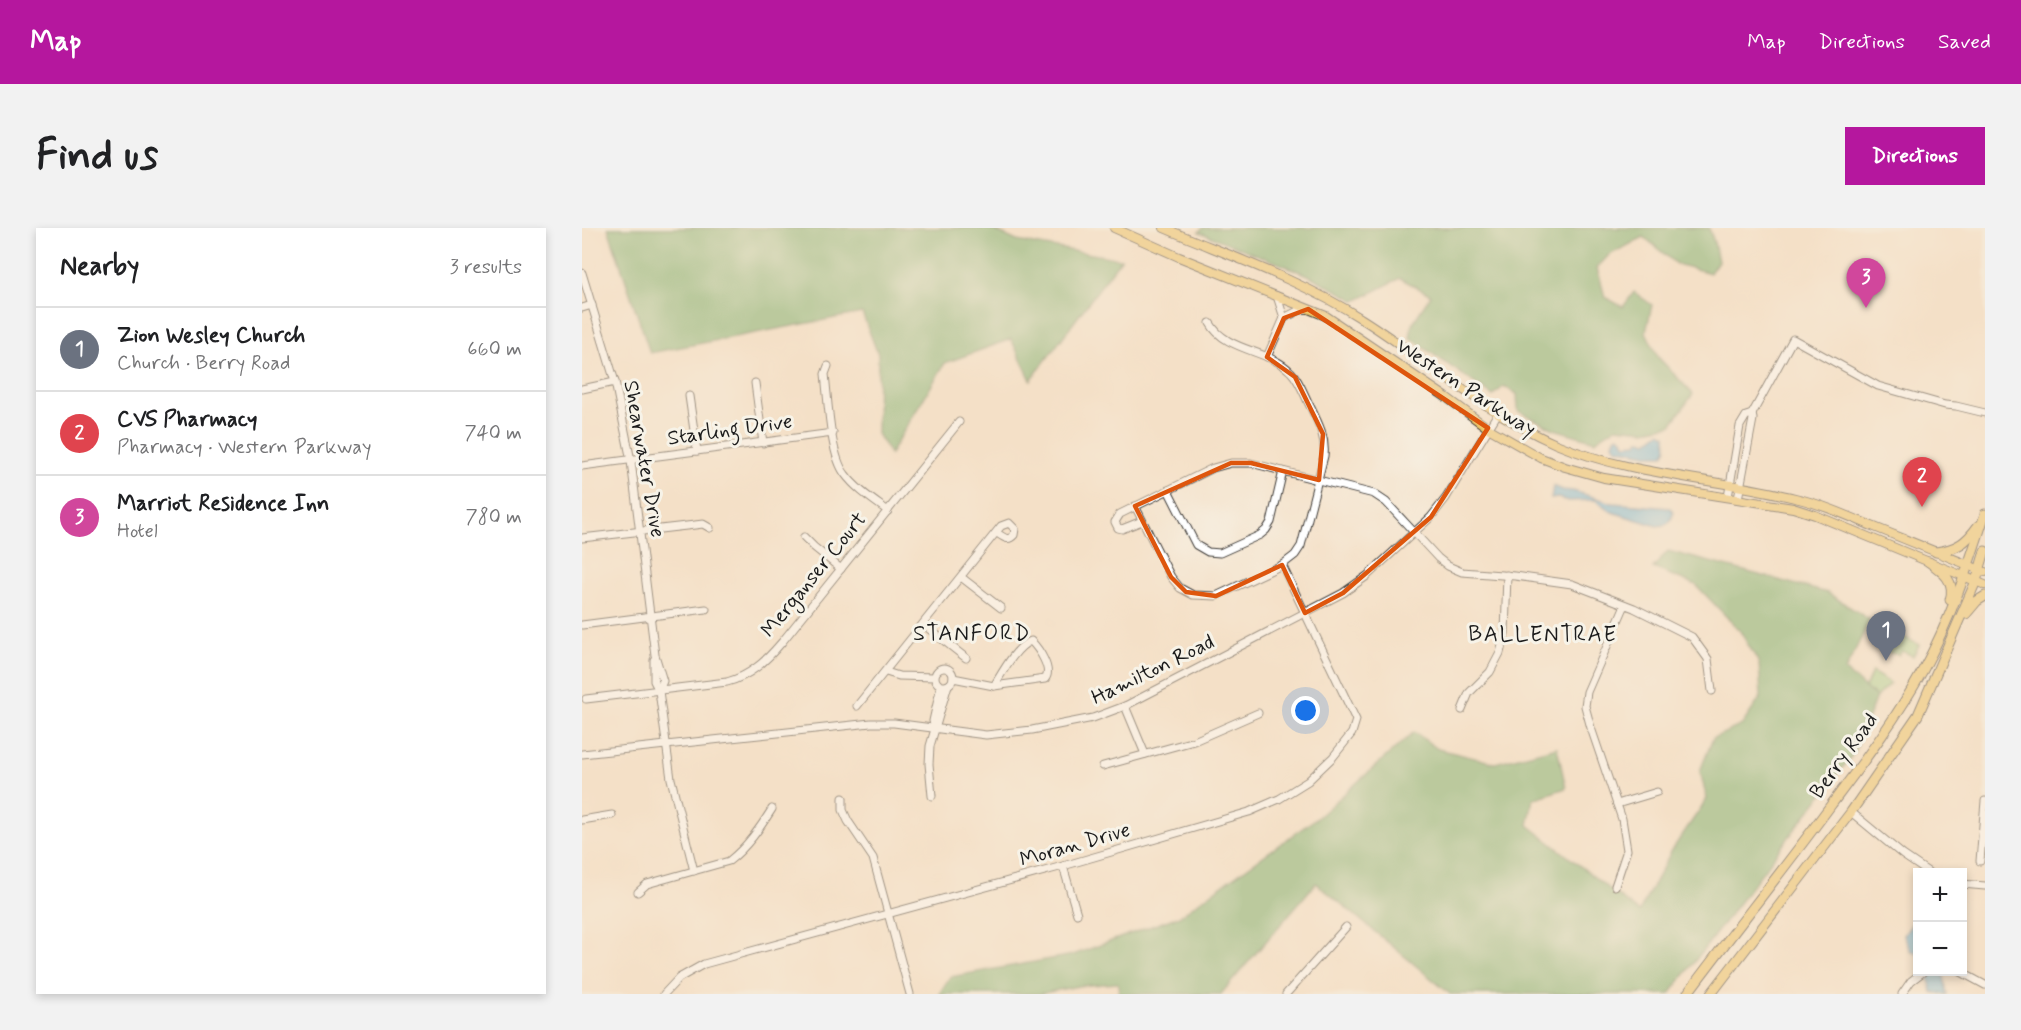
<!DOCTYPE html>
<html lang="en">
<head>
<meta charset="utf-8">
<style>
  :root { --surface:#fff; --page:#f2f2f2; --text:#202124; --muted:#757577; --line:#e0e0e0; --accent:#b5179e }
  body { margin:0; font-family:Mynerve,sans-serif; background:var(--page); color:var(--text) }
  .controls { position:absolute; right:18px; bottom:18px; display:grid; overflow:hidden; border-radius:0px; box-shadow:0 3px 9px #0003 }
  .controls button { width:54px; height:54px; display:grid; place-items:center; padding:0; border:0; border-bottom:2px solid var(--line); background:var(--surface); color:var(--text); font:30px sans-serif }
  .you { position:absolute; left:724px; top:483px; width:21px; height:21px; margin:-15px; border:4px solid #fff; border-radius:50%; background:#1a73e8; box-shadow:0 0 0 9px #1a73e833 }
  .badge { display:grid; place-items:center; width:39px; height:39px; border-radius:50%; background:var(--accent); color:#fff; font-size:20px; font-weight:700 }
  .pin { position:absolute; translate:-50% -50px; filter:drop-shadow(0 2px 3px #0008) }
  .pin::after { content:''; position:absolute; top:32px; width:21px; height:18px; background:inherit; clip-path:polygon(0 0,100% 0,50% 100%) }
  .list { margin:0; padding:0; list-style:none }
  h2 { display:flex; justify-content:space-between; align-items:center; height:78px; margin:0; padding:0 24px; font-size:26px }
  h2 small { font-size:20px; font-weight:400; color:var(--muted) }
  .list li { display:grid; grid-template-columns:39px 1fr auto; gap:18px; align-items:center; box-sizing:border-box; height:84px; padding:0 24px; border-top:2px solid var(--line) }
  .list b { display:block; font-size:22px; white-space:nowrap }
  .list p { margin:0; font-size:20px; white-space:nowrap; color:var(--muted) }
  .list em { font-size:20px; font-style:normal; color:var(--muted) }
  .map { position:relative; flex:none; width:1403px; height:766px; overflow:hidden; border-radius:0px }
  header { display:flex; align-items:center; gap:36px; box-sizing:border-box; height:84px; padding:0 30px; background:var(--accent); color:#fff }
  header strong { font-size:28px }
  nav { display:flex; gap:33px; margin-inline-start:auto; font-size:21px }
  .intro { display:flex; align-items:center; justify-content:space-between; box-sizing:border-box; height:144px; padding:0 36px }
  h1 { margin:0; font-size:42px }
  .button { padding:15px 27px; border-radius:0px; background:var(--accent); color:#fff; font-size:21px; font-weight:700 }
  main { display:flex; gap:36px; padding:0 36px }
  aside { flex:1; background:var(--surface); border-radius:0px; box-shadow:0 3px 9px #0003 }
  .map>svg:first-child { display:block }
</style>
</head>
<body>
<header>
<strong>Map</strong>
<nav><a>Map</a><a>Directions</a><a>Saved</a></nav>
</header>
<div class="intro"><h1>Find us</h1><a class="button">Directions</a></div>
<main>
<aside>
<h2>Nearby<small>3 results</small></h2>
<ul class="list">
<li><span class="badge" style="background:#6b7280">1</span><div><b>Zion Wesley Church</b><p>Church · Berry Road</p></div><em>660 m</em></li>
<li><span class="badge" style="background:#e0444e">2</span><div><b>CVS Pharmacy</b><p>Pharmacy · Western Parkway</p></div><em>740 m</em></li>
<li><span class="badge" style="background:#d1479c">3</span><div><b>Marriot Residence Inn</b><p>Hotel</p></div><em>780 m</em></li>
</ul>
</aside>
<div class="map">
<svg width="1403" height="766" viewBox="0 0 1403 766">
  <rect width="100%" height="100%" fill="#f7f3e8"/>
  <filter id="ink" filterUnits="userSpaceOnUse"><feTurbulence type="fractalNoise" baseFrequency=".0167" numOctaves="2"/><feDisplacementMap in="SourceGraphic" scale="12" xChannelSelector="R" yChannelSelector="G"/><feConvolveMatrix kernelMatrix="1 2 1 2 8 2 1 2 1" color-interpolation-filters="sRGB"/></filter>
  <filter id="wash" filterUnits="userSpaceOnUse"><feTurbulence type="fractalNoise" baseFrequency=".008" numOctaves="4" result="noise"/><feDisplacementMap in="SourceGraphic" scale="24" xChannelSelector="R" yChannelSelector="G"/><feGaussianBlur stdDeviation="1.35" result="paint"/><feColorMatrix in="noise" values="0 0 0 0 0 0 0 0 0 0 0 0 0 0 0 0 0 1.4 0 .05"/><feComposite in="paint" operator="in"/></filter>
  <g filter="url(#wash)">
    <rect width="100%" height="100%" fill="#f4e0c7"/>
    <g fill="#93ca7c" stroke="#58734c" stroke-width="1.5">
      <path d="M1304,399L1337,417L1331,428L1320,423L1317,427L1296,422Z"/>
      <path d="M1290,444L1308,455L1294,469L1283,460Z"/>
    </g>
    <g fill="#76ae6c" stroke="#496544" stroke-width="1.5">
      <path d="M26,0H407L435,13L539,31L449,152L429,111L363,135L308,226L295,206L296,126L280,85L68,125Z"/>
      <path d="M621,0H1127L1132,14L1136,33L1128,45L1094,36L1062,9L1027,27L1015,40L1023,69L1041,79L1052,64L1070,77L1064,104L1076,129L1111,166L1089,197L1063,202L1034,199L1013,213L972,201L936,183L935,166L922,158L911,168L828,110L830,96L849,67L818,50L774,73L726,47L617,4Z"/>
      <path d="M1086,323L1246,365L1288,392L1263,443L1294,469L1273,524L1207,609L1088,766H868L734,655L639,766H537L536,755L497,758L457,766H357L368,749L491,727L597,688L736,589L832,504L856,521L913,535L975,519L984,560L951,571L946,597L1057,684L1090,622L1125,571L1118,543L1131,510L1160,497L1179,469L1177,435L1158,403L1114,357L1071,340Z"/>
    </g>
    <g fill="#5badd6" stroke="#3c6479" stroke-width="1.5">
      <path d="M1078,204L1084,207L1085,220L1081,227H1070L1034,220L1031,216L1033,210L1036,208L1041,211L1043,216L1056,215L1057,212L1066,213Z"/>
      <path d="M971,258L981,262L991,263L1031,275L1088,280L1092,284L1088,294L1083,297L1075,298L1030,284L1013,272L986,273L976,270L969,271Z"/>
      <path d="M1332,693L1335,694V726L1328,722L1322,707Z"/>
      <path d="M1351,745L1362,748L1365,766L1350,764L1346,747Z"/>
    </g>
  </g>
  <g filter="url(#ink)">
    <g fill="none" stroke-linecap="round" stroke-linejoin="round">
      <defs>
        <g id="minor">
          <path d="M0,45L33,154L49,233L73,427L81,453L77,463"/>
          <path d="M0,80L10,77"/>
          <path d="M702,90L718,82L726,81"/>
          <path d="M685,129L702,90L695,68"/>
          <path d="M246,138L243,146C246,171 248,227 263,246C274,261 291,272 306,283"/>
          <path d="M173,155L181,215"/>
          <path d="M0,161L33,154"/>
          <path d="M107,168L115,223"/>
          <path d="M0,238L251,205"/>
          <path d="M586,262L614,317L626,324L638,325L678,307L684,302L689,294L701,243"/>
          <path d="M1146,269L1158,198L1164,188L1170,186L1211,111L1296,158L1363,177L1374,178L1403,185"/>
          <path d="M1156,271L1171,191L1170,186"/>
          <path d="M553,278L589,349L598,360L611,367L634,368L700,337L713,327L719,318L742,228C744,210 737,196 729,180C723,169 718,153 709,144C687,121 644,124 628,95"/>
          <path d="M560,293L540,301L536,300L533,294L538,286L631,240L649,235H669L792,266L804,274L856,330L866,338L880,344L933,348L990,356L1052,380L1110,409L1126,431L1130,463"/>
          <path d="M222,309L232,319L259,341"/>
          <path d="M0,310L113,297L121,296L128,300"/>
          <path d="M379,349L419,380"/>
          <path d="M0,397L124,381"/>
          <path d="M342,397L384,430"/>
          <path d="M449,413C457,421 471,442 463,451L412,458C420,445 434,418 449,413Z"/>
          <path d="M72,432V453L77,463L89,551L112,643"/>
          <circle cx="362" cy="449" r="9"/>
          <path d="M304,444L317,448L352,449"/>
          <path d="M371,450L412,458"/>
          <path d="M4,471L145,454C168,448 184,433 200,414L377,194"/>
          <path d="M275,478L419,298L427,295L433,301L432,307C426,314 421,309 415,305"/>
          <path d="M543,478L563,526"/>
          <path d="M880,482L887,465L908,444L918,425L923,405L925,347"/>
          <path d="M353,501L351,493L359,458"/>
          <path d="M0,526L289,495H312L404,507L450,502L511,490L543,478L761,365L785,348L849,289L864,270L916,185"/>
          <path d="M521,538L612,513L676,485"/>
          <path d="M350,568L347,536L348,518L366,457"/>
          <path d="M261,570V582L266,593L291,630L328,766"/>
          <path d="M1035,576L1075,564"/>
          <path d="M1269,584L1321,627L1346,644"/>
          <path d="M0,592L30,587"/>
          <path d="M1398,633L1403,573"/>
          <path d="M481,638L495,686"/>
          <path d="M1380,656L1403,658"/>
          <path d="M1033,658L1045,622L1040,591L1009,500L1003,478L1005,464L1043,377"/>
          <path d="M56,664L65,656L147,633C165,619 178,600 190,581"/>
          <path d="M1379,744L1403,757"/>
          <path d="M82,766L97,750L122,736L481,638L667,584L697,571L726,553L751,529L770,505L774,492L700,337"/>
          <path d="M704,766L764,699"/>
          <path d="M1320,766L1329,753L1341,744"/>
        </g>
        <g id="major">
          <path d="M532,0L597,29L744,88L864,169L906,200L959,230L983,239L1022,250L1211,280L1233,287L1403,357"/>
          <path d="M582,0C648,28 719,52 780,91C845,132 903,185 974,216C1050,248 1134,250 1213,270C1239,276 1264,287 1290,298C1327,313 1365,328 1403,344"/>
        </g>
        <g id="highway">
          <path d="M1354,324C1375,321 1384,315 1396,298"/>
          <path d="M1347,334C1361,344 1374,353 1368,372"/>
          <path d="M1384,386L1395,373L1403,368"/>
          <path d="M1105,766C1152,703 1202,641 1249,577C1282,533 1314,491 1341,442C1368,393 1386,339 1403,286"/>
          <path d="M1129,766L1269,584L1336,487L1394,353L1403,323"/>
        </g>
      </defs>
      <use href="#minor" stroke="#3c3936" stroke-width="9"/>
      <use href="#major" stroke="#3c3936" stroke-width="10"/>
      <use href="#highway" stroke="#3c3936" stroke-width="11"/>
      <use href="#minor" stroke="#fff" stroke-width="7"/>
      <use href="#major" stroke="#eec569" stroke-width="8"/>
      <use href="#highway" stroke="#eec569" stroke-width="9"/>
    </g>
  </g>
  <path d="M0 0H1403V766H0ZM726,81L906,200L849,289L761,365L723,385L700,337L634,368L604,364L589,349L553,278L649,235H669L737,252L741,206L713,149L685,129L702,90Z" fill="#f4e0c7" fill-opacity=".55" fill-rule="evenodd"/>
  <path fill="none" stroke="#de560d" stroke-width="4.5" stroke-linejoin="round" d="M726,81L906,200L849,289L761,365L723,385L700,337L634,368L604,364L589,349L553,278L649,235H669L737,252L741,206L713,149L685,129L702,90Z"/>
  <g text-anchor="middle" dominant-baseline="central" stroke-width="6" stroke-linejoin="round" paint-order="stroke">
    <g font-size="21" fill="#1c1c1c" stroke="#f7f3e8">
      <text transform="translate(884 160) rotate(33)">Western Parkway</text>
      <text transform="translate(148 202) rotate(-8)">Starling Drive</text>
      <text transform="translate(62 231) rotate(80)">Shearwater Drive</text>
      <text transform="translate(232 347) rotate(-51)">Merganser Court</text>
      <text transform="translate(571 442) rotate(-26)">Hamilton Road</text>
      <text transform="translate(1262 528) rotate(-54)">Berry Road</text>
      <text transform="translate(493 617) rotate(-16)">Moran Drive</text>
    </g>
    <g font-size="22" letter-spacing="1.5" fill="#1c1c1c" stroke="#f7f3e8">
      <text x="390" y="406">STANFORD</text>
      <text x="961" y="407">BALLENTRAE</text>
    </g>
  </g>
</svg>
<div class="controls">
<button>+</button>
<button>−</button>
</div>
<div class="you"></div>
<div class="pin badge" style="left:1304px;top:433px;background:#6b7280">1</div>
<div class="pin badge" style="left:1340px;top:279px;background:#e0444e">2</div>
<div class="pin badge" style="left:1284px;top:80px;background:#d1479c">3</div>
</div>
</main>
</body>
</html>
